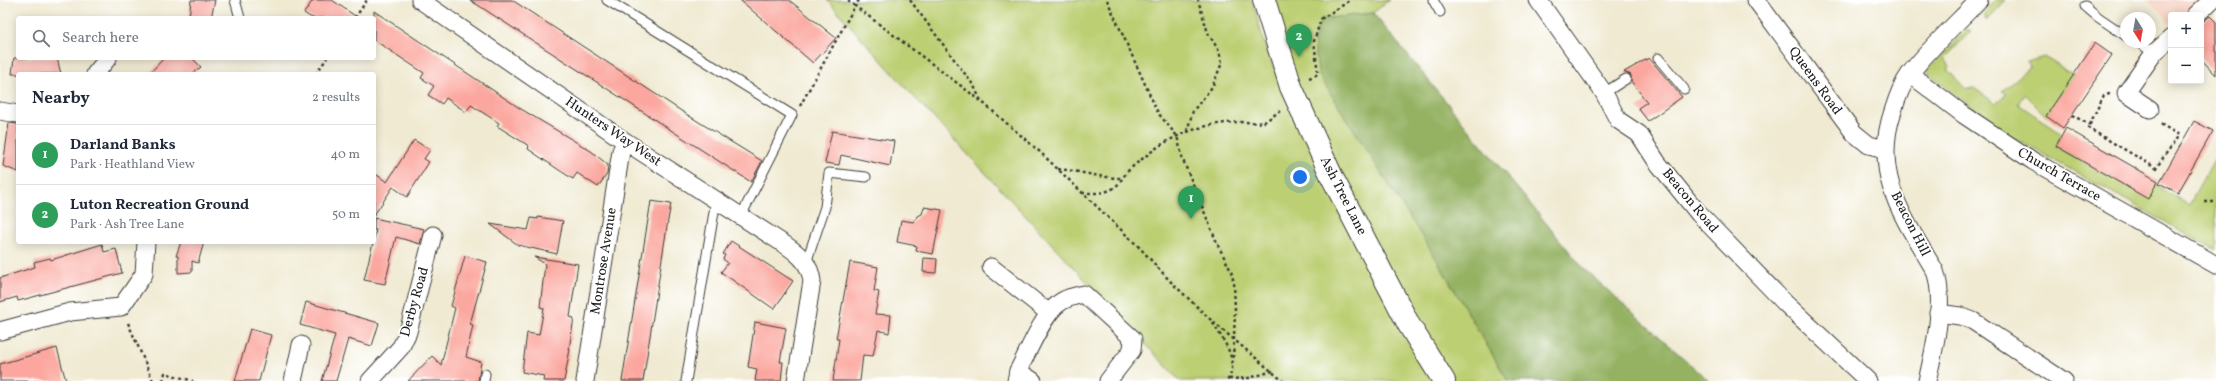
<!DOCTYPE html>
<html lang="en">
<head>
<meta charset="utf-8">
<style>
  :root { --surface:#fff; --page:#f6f6f7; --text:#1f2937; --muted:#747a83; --line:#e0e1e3; --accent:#d93025 }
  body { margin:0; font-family:Vollkorn,serif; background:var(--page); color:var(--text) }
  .controls { position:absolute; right:12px; top:12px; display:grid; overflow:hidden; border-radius:4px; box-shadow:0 2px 10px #0003 }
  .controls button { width:36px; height:36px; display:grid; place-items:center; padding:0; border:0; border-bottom:1px solid var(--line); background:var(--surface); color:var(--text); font:20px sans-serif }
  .compass { position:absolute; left:2120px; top:12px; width:36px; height:36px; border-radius:50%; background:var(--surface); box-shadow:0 2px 10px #0003; rotate:169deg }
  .you { position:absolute; left:1300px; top:177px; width:14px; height:14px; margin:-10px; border:3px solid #fff; border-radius:50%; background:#1a73e8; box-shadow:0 0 0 6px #1a73e833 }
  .badge { display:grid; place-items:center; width:26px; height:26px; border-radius:50%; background:var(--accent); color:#fff; font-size:13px; font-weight:700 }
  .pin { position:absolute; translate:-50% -33px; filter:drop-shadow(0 1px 2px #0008) }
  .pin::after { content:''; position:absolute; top:21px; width:14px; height:12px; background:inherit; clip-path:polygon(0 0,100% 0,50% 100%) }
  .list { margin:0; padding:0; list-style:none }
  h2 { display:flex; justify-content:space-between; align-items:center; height:52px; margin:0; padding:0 16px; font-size:17px }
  h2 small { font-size:13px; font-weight:400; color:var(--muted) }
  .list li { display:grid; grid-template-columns:26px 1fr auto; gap:12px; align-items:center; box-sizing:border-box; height:60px; padding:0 16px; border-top:1px solid var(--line) }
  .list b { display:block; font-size:15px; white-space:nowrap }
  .list p { margin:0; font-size:13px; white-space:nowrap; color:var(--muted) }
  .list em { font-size:13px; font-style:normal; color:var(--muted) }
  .icon { flex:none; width:22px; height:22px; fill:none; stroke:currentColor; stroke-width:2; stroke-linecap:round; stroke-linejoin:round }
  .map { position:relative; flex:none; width:2216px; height:381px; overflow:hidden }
  .search { position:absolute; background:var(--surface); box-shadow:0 2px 10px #0003; left:16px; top:16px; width:360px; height:44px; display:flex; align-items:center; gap:10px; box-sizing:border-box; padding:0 14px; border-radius:4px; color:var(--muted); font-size:15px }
  .panel { position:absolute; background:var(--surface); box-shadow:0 2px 10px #0003; left:16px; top:72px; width:360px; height:172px; border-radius:4px }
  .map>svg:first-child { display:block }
</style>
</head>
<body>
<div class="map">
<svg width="2216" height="381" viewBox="0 0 2216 381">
  <rect width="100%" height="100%" fill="#fff"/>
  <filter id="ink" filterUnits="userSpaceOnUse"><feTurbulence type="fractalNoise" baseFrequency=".025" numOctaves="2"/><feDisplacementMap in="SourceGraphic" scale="8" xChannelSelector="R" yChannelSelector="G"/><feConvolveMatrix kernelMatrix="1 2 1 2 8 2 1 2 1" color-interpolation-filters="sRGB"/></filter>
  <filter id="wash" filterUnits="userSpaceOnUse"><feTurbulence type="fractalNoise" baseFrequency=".012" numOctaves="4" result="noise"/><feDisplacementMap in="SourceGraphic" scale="16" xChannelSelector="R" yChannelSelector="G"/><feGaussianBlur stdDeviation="0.9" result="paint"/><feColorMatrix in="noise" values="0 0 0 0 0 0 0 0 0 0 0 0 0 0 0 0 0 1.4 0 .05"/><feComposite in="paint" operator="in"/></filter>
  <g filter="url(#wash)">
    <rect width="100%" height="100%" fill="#f0ead2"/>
    <path fill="#f5d2c2" d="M2150,0H2206L2190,15H2171V25Z"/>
    <g fill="#bccf72" stroke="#6c7647">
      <path d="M827,0H1252L1268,56L1436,381H1180L916,99Z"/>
      <path d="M1264,0H1389L1373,13L1321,19L1437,260L1508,381H1454L1332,177Z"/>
      <path d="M1996,0H2006L1986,21L1984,13Z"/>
      <path d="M1967,29L1971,31L1944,59L1950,67L1948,70L1966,89L1974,88L1995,103L2007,94L2002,91L2030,67L2027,62L2044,57L2074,75L2046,116L2024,94L2018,104L2062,134L2056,146L2147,198L2155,185L2189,205L2216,156V250L2003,132L1926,71Z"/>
    </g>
    <path fill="#95b264" stroke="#586740" d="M1373,13L1583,268L1709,381H1508L1437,260L1318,74L1314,41L1321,19Z"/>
    <g id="blocks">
      <g fill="#fba79f">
        <path d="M191,0H215L211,18H189Z"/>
        <path d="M313,0H332L358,18H312L304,13Z"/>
        <path d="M470,0H512L686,114L762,161L751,182Z"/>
        <path d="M740,0H789L836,38L813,63Z"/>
        <path d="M374,11L521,109L591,151L608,165L607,174L598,187L577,173L573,179L559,170L528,149L529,146L497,126L499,123L471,105L466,112L446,98L442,104L428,95L434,86L421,78L424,73L374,40Z"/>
        <path d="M2210,16L2216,22V75L2201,59V23Z"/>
        <path d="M2095,43L2112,55L2063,128L2046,116Z"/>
        <path d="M14,58H57L61,74H12Z"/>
        <path d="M164,58H192L201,67L192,74H149Z"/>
        <path d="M1649,58L1682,97L1648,121L1638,108L1647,102L1631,81V75L1624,72Z"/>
        <path d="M2194,121L2213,131L2178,193L2159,183Z"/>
        <path d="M9,123L18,124V172L3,166Z"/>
        <path d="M2066,128L2158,181L2148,199L2056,146Z"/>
        <path d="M832,131L894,141L890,166L841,155L839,165L825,163Z"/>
        <path d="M414,140L430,150L424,159L429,162L407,197L393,187L374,215V173L387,182Z"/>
        <path d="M651,201L671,204L668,220L643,381H622Z"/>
        <path d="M924,207L942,210L933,254L916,251L917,246L897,242L901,220L913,222L918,216L922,214Z"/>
        <path d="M538,217L563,221L557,254L518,245L490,224L528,230L531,218L538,219Z"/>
        <path d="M374,218L424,229L420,244L396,237L385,284L364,280L376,230H374Z"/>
        <path d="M731,241L793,281L774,309L721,272L728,263L723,259L725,255L723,254Z"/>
        <path d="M181,242H204L198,263L192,261V272L178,273V256H176Z"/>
        <path d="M102,244L104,252L116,249L122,273L18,301L17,297L0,302V278L35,267L34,262L50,258L51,260Z"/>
        <path d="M465,256L487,262L470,324L473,325L466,357L481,362L478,381H408L432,356L441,365L455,308L451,306Z"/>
        <path d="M534,257L578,264L570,317L574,318L569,349H570L564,381H543L544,376L522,372L527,333L539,335L544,308L540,307L545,264Z"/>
        <path d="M924,258L937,259L936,273L923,272Z"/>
        <path d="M850,262L878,267L874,291L879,292L875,314L891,315L889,333L878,330L873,356L863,355L860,381H833L839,339H836Z"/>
        <path d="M306,302L379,323L372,346L348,339L336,381H322L335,335L300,325Z"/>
        <path d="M755,322L786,328L780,362H783L781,381H755L757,369L748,367Z"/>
        <path d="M250,329L271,335L259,381H235Z"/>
        <path d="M57,348L66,381H0V364Z"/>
      </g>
    </g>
  </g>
  <g filter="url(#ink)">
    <use href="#blocks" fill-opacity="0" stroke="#3c3b37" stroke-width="1"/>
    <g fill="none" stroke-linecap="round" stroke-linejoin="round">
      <defs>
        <g id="service">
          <path d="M235,0L240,18"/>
          <path d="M607,0L792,115L741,216"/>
          <path d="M1433,0L1440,12"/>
          <path d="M2085,6L2098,17L2126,36"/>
          <path d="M2138,42L2154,53"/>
          <path d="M1658,58L1684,89"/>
          <path d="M1604,93L1626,79"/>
          <path d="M806,263L825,207L829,173L866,177"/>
          <path d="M484,381L485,374"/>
          <path d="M686,381L716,200"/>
        </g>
        <g id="minor">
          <path d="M420,0L626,142L787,246C800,255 810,264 812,281L796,381"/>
          <path d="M1538,0L1604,93L1618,120L1639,134L1657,162L1699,214L1785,303L1868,381"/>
          <path d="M1756,0L1854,133L1869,145L1885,149"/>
          <path d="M2196,15L2212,0"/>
          <path d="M95,74L108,58"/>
          <path d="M1910,74L1964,115L2033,161L2216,265"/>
          <path d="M2150,109L2126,93L2154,53L2171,38"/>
          <path d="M0,111L18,114"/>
          <path d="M991,267L1049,313"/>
          <path d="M1938,313L1960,316L1973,321L2064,381"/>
          <path d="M0,331L70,312L121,307L144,274L146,242"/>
          <path d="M1018,371L1033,381"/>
          <path d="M293,381L301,345"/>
          <path d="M370,381L401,347L408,332L433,235"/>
          <path d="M585,381L621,151L626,142"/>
          <path d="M1016,381L1018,371C1027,354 1043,315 1058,304C1065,298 1074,296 1084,294L1133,339L1132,350L1108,381"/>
          <path d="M1927,381C1934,351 1946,301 1935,271C1904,218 1871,175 1893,111C1897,98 1901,86 1909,75C1929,48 1956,24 1979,0"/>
        </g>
        <path id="tertiary" d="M1264,0L1291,87L1332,177L1409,325L1444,381"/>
      </defs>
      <use href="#service" stroke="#3c3b37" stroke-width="11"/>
      <use href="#minor" stroke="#3c3b37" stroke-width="19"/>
      <use href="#tertiary" stroke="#3c3b37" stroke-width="24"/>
      <g stroke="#3c3b37" stroke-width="2.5" stroke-dasharray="3 3" stroke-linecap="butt">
        <path d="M859,0L855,6L981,101L1040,152L1140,248L1170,281L1212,321L1283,381"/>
        <path d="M910,0L974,86L981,101"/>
        <path d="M1107,0L1158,113L1177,136L1183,160L1217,243L1231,271L1234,283L1235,311L1233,362"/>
        <path d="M355,18L367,0"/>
        <path d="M316,74L327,58"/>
        <path d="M1309,78L1318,74L1314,41L1321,19L1351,0"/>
        <path d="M2110,94L2104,95L2088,128L2156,168L2179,135L2159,123"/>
        <path d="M800,106L855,6L846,0"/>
        <path d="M2072,115L2090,125"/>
        <path d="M1187,131L1193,111L1212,87L1222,63L1219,51L1208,33L1198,0"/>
        <path d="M1058,169C1080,171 1100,178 1122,178"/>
        <path d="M1082,193C1092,193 1103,194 1112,189C1119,186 1123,176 1128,171C1134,165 1141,160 1147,155C1181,128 1220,119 1263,123L1280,111"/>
        <path d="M2205,202H2216"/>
        <path d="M128,323L153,381"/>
        <path d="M1213,323C1223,341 1241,361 1227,381"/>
        <path d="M1229,379L1249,378L1273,371"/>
        <path d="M163,381L165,373L193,381"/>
      </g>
      <use href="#service" stroke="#fff" stroke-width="9"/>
      <use href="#minor" stroke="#fff" stroke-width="17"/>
      <use href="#tertiary" stroke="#fff" stroke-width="22"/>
    </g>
  </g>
  <g text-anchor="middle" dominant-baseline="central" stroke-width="3.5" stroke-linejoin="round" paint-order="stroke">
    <g font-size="14" fill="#1c1c1c" stroke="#fff">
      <text transform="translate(1815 81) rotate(54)">Queens Road</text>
      <text transform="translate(613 132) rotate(34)">Hunters Way West</text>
      <text transform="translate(2059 175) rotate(30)">Church Terrace</text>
      <text transform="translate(1343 196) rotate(63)">Ash Tree Lane</text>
      <text transform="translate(1690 201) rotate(50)">Beacon Road</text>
      <text transform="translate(1910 224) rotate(63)">Beacon Hill</text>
      <text transform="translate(604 261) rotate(-81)">Montrose Avenue</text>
      <text transform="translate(415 302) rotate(-74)">Derby Road</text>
    </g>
  </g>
</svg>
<div class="controls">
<button>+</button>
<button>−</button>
</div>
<svg class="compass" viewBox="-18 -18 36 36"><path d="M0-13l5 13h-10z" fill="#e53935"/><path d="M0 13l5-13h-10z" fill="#747a83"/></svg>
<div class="you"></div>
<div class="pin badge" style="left:1191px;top:219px;background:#2e9e5b">1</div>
<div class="pin badge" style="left:1299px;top:57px;background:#2e9e5b">2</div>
<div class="search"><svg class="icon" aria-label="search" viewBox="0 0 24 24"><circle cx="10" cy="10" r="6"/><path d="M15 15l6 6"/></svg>Search here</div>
<section class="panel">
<h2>Nearby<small>2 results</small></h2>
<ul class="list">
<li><span class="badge" style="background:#2e9e5b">1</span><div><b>Darland Banks</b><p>Park · Heathland View</p></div><em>40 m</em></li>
<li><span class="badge" style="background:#2e9e5b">2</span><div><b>Luton Recreation Ground</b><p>Park · Ash Tree Lane</p></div><em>50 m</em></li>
</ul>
</section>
</div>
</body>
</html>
